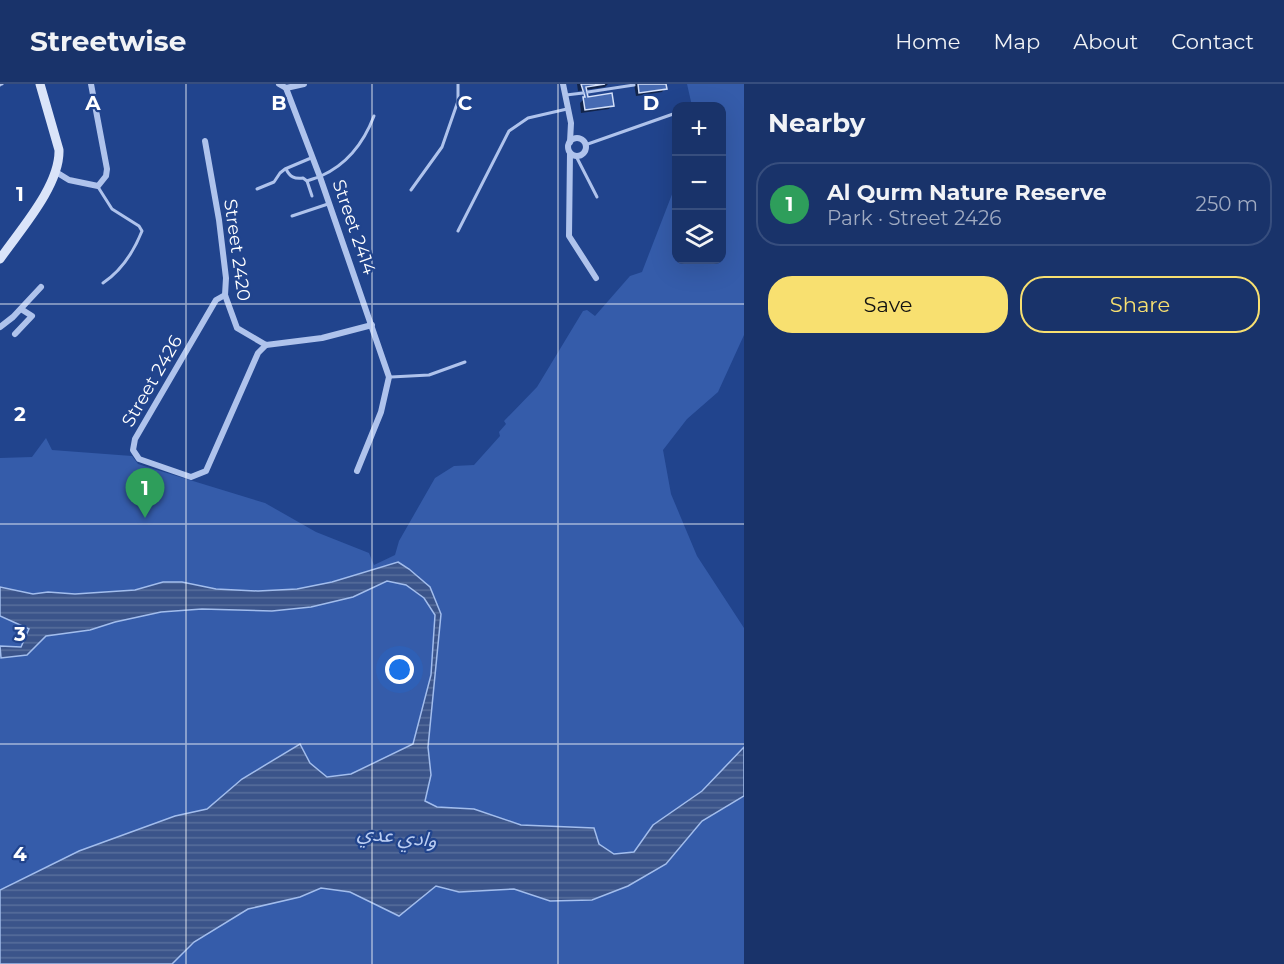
<!DOCTYPE html>
<html lang="en">
<head>
<meta charset="utf-8">
<style>
  :root { --surface:#19336a; --page:#223b70; --text:#f1f3f6; --muted:#9faac1; --line:#374e7e; --accent:#f8e070 }
  body { margin:0; font-family:Montserrat,"Noto Sans Arabic",sans-serif; background:var(--page); color:var(--text) }
  .controls { position:absolute; right:18px; top:18px; display:grid; overflow:hidden; border-radius:12px; box-shadow:0 6px 24px #0002 }
  .controls button { width:54px; height:54px; display:grid; place-items:center; padding:0; border:0; border-bottom:2px solid var(--line); background:var(--surface); color:var(--text); font:30px sans-serif }
  .you { position:absolute; left:400px; top:586px; width:21px; height:21px; margin:-15px; border:4px solid #fff; border-radius:50%; background:#1a73e8; box-shadow:0 0 0 9px #1a73e833 }
  .badge { display:grid; place-items:center; width:39px; height:39px; border-radius:50%; background:var(--accent); color:#fff; font-size:20px; font-weight:700 }
  .pin { position:absolute; translate:-50% -50px; filter:drop-shadow(0 2px 3px #0008) }
  .pin::after { content:''; position:absolute; top:32px; width:21px; height:18px; background:inherit; clip-path:polygon(0 0,100% 0,50% 100%) }
  .list { margin:0; padding:0; list-style:none }
  h2 { display:flex; justify-content:space-between; align-items:center; height:78px; margin:0; padding:0 24px; font-size:26px }
  h2 small { font-size:20px; font-weight:400; color:var(--muted) }
  .list li { display:grid; grid-template-columns:39px 1fr auto; gap:18px; align-items:center; box-sizing:border-box; height:84px; margin:0 12px 12px; padding:0 12px; border:2px solid var(--line); border-radius:24px }
  .list b { display:block; font-size:22px; white-space:nowrap }
  .list p { margin:0; font-size:20px; white-space:nowrap; color:var(--muted) }
  .list em { font-size:20px; font-style:normal; color:var(--muted) }
  .actions { display:flex; gap:12px; padding:18px 24px }
  .actions a { flex:1; padding:14px 0; border:2px solid var(--accent); border-radius:24px; text-align:center; font-size:21px; color:var(--accent) }
  .actions .main { background:var(--accent); color:#111 }
  .icon { flex:none; width:33px; height:33px; fill:none; stroke:currentColor; stroke-width:2; stroke-linecap:round; stroke-linejoin:round }
  .map { position:relative; flex:none; width:744px; height:880px; overflow:hidden }
  header { display:flex; align-items:center; gap:36px; box-sizing:border-box; height:84px; padding:0 30px; background:var(--surface); border-bottom:2px solid var(--line) }
  header strong { font-size:28px }
  nav { display:flex; gap:33px; margin-inline-start:auto; font-size:21px }
  main { display:flex }
  aside { flex:1; background:var(--surface) }
  .map>svg:first-child { display:block }
</style>
</head>
<body>
<header>
<strong>Streetwise</strong>
<nav><a>Home</a><a>Map</a><a>About</a><a>Contact</a></nav>
</header>
<main>
<div class="map">
<svg width="744" height="880" viewBox="0 0 744 880">
  <defs>
    <pattern id="water-rules" width="6" height="5" patternUnits="userSpaceOnUse" patternTransform="scale(1.5)"><rect width="6" height="5" fill="#3b548a"/><path d="M0 2.5h6" fill="none" stroke="#586e9c"/></pattern>
  </defs>
  <rect width="100%" height="100%" fill="#21448d"/>
  <path fill="#355caa" d="M687,0H744V251L718,308L687,335L663,366L671,410L697,472L744,544V880H0V374L32,373L46,354L52,366L132,372L138,380L144,382L265,419L316,448L369,469L374,481L395,471L399,457L435,394L454,382L474,381L500,352L499,348L506,340L504,337L537,303L583,227L587,226L595,232L630,192L642,188L676,100V176H722V22H692Z"/>
  <path fill="url(#water-rules)" stroke="#a2bded" stroke-width="1.5" d="M398,478L409,485L430,503L441,530L428,663L431,691L425,717L437,723L474,725L521,741L594,744L599,760L614,770L634,768L653,741L702,707L744,663V712L702,737L666,780L628,802L592,816L550,817L514,805L459,808L436,802L399,832L350,808L321,804L300,813L248,825L194,858L172,880H0V806L79,767L175,732L207,725L242,695L300,660L310,679L327,693L351,690L413,660L431,591L435,531L424,514L406,501L387,497L353,513L311,523L272,527L202,525L161,528L115,538L90,546L46,552L27,571L1,574L0,562L21,563L29,545L0,532V503L33,510L48,508L75,510L135,506L163,498H182L216,505L258,507L297,505L332,498Z"/>
  <g fill="#0007">
    <path d="M577,0H608L605,3L578,7Z"/>
    <path d="M634,0H665V4L662,8L636,12Z"/>
    <path d="M584,15L612,21L609,25L581,29L580,19Z"/>
  </g>
  <g fill="#466ab2" stroke="#d4e0f9" stroke-width="1.5">
    <path d="M581,0H605L586,3L588,13L612,9L614,22L585,26L583,13H585Z"/>
    <path d="M638,0H666L667,5L639,9Z"/>
  </g>
  <g fill="none" stroke-linecap="round" stroke-linejoin="round">
    <g stroke="#afc3ec" stroke-width="3">
      <path d="M0,1L2,0"/>
      <path d="M588,8L634,1"/>
      <path d="M566,11L583,9"/>
      <path d="M585,61L676,29"/>
      <path d="M576,72L597,113"/>
      <path d="M286,85C290,93 294,95 303,94L307,97L312,112"/>
      <path d="M307,97C312,95 317,94 321,92C348,80 364,58 374,32"/>
      <path d="M98,103L112,125L139,142L142,147C134,167 121,187 103,199"/>
      <path d="M257,105L274,98L280,89L285,85L311,74"/>
      <path d="M411,106L442,63L458,17V0"/>
      <path d="M292,132L328,120"/>
      <path d="M458,147L509,47L528,34L567,25"/>
      <path d="M391,293L429,291L465,278"/>
    </g>
    <g stroke="#afc3ec" stroke-width="6">
      <path d="M279,0L286,4L304,0"/>
      <path d="M563,0L571,39L570,58"/>
      <path d="M286,4L320,93L389,293L381,328L357,387"/>
      <circle cx="577" cy="63" r="9"/>
      <path d="M205,57L219,136L226,194L225,211L237,244L266,261L322,254L372,241"/>
      <path d="M570,69L569,152L596,194"/>
      <path d="M56,88L69,96L98,102L106,92L107,85L91,0"/>
      <path d="M225,211L216,216L135,355L133,366L139,375L191,393L206,387L258,269L266,261"/>
      <path d="M0,243L13,233L41,203"/>
      <path d="M15,250L32,232L21,225"/>
    </g>
    <path stroke="#dae4f9" stroke-width="9" d="M0,175C20,146 60,102 59,66L40,0"/>
  </g>
  <path fill="none" stroke="#fff" stroke-width="1.5" stroke-opacity="0.55" d="M186,0V880M372,0V880M558,0V880M0,220H744M0,440H744M0,660H744"/>
  <g text-anchor="middle" dominant-baseline="central" stroke-width="4.5" stroke-linejoin="round" paint-order="stroke">
    <g font-size="18" fill="#fff" stroke="#21448d">
      <text transform="translate(354 143) rotate(71)">Street 2414</text>
      <text transform="translate(237 166) rotate(82)">Street 2420</text>
      <text transform="translate(152 297) rotate(-60)">Street 2426</text>
    </g>
    <g font-size="20" font-style="italic" fill="#bbcef3" stroke="#21448d">
      <text transform="translate(397 752) rotate(6)">وادي عدي</text>
    </g>
  </g>
  <g font-size="20" text-anchor="middle" font-weight="bold" fill="#fff" stroke="#21448d" stroke-width="4.5" stroke-linejoin="round" paint-order="stroke">
    <text x="93" y="26">A</text>
    <text x="279" y="26">B</text>
    <text x="465" y="26">C</text>
    <text x="651" y="26">D</text>
    <text x="20" y="117">1</text>
    <text x="20" y="337">2</text>
    <text x="20" y="557">3</text>
    <text x="20" y="777">4</text>
  </g>
</svg>
<div class="controls">
<button>+</button>
<button>−</button>
<button><svg class="icon" aria-label="layers" viewBox="0 0 24 24"><path d="M12 4l9 5-9 5-9-5zM3 14l9 5 9-5"/></svg></button>
</div>
<div class="you"></div>
<div class="pin badge" style="left:145px;top:434px;background:#2e9e5b">1</div>
</div>
<aside>
<h2>Nearby<small></small></h2>
<ul class="list">
<li><span class="badge" style="background:#2e9e5b">1</span><div><b>Al Qurm Nature Reserve</b><p>Park · Street 2426</p></div><em>250 m</em></li>
</ul>
<div class="actions"><a class="main">Save</a><a>Share</a></div>
</aside>
</main>
</body>
</html>
